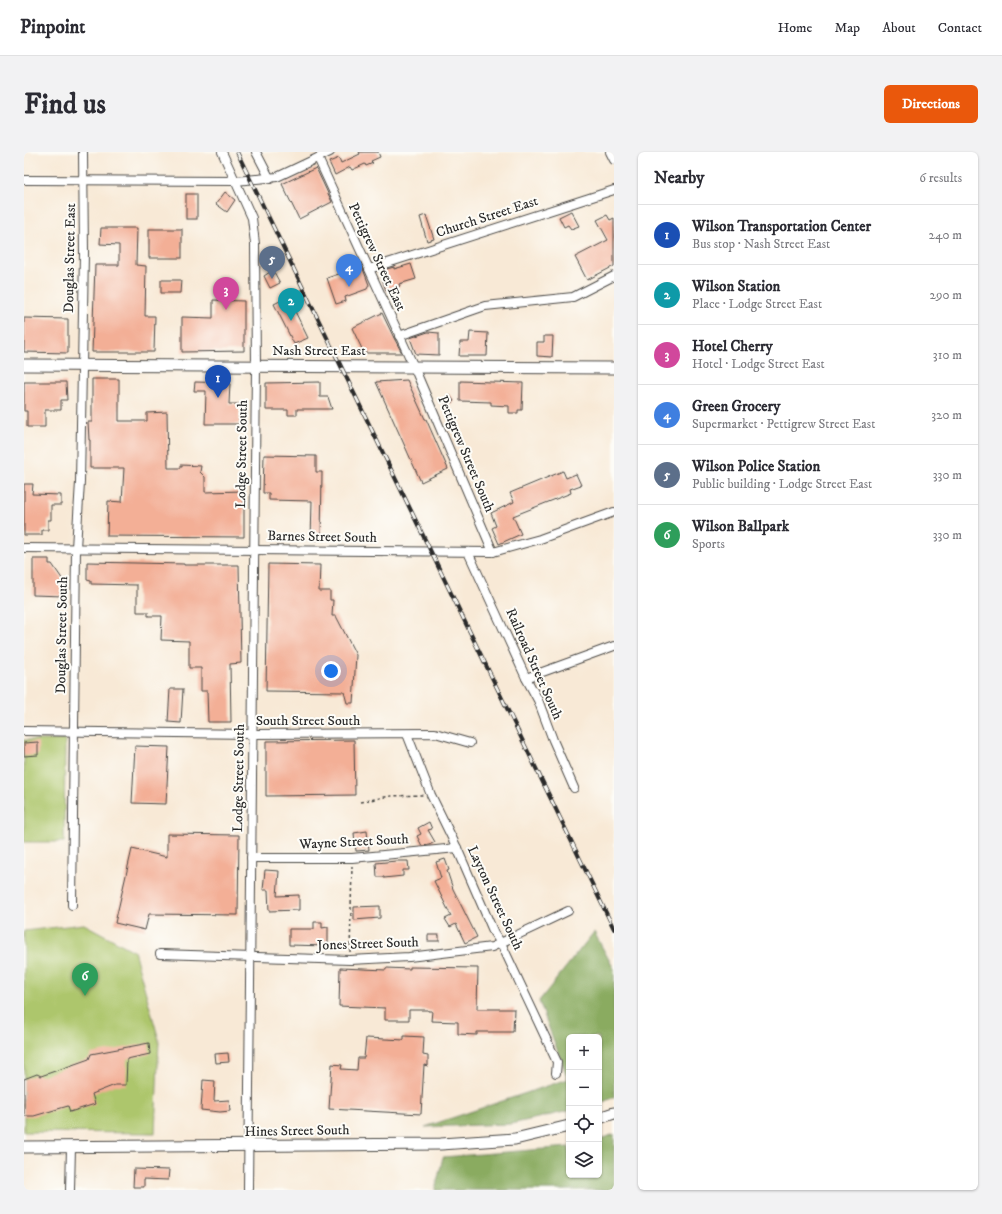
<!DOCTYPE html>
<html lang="en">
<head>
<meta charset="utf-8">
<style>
  :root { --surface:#fff; --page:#f2f2f3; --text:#2b2b33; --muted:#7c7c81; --line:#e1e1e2; --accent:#ea580c }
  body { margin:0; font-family:"IM FELL DW Pica",serif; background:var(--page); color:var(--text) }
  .controls { position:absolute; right:12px; bottom:12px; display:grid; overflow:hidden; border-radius:6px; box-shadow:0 1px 3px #0004 }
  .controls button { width:36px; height:36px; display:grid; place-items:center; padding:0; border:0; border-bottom:1px solid var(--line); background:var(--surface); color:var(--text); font:20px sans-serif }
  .you { position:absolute; left:307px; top:519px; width:14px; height:14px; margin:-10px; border:3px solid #fff; border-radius:50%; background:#1a73e8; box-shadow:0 0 0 6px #1a73e833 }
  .badge { display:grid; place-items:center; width:26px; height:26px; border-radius:50%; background:var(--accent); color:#fff; font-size:13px; font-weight:700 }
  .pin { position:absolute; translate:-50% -33px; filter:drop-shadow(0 1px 2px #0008) }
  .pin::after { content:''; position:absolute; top:21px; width:14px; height:12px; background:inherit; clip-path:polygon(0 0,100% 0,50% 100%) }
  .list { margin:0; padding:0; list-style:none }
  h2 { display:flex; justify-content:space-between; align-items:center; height:52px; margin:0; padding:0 16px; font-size:17px }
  h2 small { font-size:13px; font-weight:400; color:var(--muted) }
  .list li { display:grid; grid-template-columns:26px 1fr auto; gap:12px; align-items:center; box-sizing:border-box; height:60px; padding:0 16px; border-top:1px solid var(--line) }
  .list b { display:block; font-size:15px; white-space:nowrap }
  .list p { margin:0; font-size:13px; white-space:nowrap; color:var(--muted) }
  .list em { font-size:13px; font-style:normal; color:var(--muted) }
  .icon { flex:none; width:22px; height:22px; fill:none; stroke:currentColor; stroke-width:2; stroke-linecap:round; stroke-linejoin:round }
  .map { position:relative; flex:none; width:590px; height:1038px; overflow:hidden; border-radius:6px }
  header { display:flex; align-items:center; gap:24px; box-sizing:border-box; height:56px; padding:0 20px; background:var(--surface); border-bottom:1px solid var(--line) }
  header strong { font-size:19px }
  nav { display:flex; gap:22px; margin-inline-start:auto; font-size:14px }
  .intro { display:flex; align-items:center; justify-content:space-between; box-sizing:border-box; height:96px; padding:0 24px }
  h1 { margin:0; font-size:28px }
  .button { padding:10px 18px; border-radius:6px; background:var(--accent); color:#fff; font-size:14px; font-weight:700 }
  main { display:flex; gap:24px; padding:0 24px }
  aside { flex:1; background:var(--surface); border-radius:6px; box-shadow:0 1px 3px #0004 }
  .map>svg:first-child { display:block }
</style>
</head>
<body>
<header>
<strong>Pinpoint</strong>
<nav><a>Home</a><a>Map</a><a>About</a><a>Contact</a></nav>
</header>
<div class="intro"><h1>Find us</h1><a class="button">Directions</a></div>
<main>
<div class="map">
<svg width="590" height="1038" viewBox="0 0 590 1038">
  <rect width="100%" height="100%" fill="#fdfcf7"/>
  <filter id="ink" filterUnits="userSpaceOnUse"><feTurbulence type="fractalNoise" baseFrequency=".025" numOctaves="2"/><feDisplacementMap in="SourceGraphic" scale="8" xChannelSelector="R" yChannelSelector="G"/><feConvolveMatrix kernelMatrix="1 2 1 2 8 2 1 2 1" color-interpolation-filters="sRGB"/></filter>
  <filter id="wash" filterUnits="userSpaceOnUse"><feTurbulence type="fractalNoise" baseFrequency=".012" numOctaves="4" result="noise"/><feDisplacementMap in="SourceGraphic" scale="16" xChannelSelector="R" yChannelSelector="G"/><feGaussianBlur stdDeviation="0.9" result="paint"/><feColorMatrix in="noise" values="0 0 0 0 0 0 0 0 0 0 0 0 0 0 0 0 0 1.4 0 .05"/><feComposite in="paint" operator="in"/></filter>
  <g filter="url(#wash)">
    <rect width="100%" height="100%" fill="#f8e9d6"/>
    <g fill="#adc66c" stroke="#6c784c">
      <path d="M0,588H41L40,690H0Z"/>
      <path d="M60,772L110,799L135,888L131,981L0,980V779Z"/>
    </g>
    <g fill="#8aab60" stroke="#5a6b46">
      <path d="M570,780L590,817V945L575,952V885H545V959L487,972L401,975L544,927L515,849Z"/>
      <path d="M590,982V1038H411L419,1005L545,995V1023H575V988Z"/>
    </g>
    <g id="blocks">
      <g fill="#f3af96">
        <path d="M335,0H354L356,5L347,9L349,11L342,14L341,12L328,18L326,15L311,23L305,10L315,6L317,11L336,2Z"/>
        <path d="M292,16L308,50L275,67L258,32Z"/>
        <path d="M201,40L211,48L203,60L192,52Z"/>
        <rect x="162" y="42" width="11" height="25"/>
        <path d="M547,59L555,74L547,77L544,73L540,75L535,65Z"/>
        <path d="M402,63L410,87L403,89L396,65Z"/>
        <path d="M583,63L586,68L590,66V114L563,128L551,105L584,88L573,68Z"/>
        <path d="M77,76H113L112,113L122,114L121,164H131L130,200H68L71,113H95V93L76,92Z"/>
        <rect x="125" y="77" width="33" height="29"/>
        <path d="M387,112L392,127L375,132L376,134L362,139L356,119L370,115V117Z"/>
        <path d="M338,114L345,133L343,137L321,145L322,149L312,152L303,126Z"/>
        <path d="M249,118L256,131L246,136L240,124Z"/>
        <path d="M137,128H157L156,141H137Z"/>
        <path d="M264,145L284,186L270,192L250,152Z"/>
        <path d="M189,148L220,149V199L158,200V165L189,166Z"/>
        <path d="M358,161L370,186L378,201H340L328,176Z"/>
        <path d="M0,166L44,167V201L0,200Z"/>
        <path d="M404,180L415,181V203L392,202L386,186Z"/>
        <path d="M446,180L464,181L463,204H435L436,190H445Z"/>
        <path d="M520,184H529L528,205L513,204V190H520Z"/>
        <path d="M68,227H95V269H123V261L143,260L144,316H157V313L177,314L176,320L181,325V340L220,339V385L83,384L84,349L98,350L100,316H66V288H65L64,270H68Z"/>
        <path d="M383,228L401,267H402L424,317L397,330L352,230Z"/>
        <path d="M436,229L499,231L498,258H494V261H485V254L467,253V250L436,249Z"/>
        <path d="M0,230H42L43,248H37V258H21V275H3V259H0Z"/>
        <path d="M171,230L206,231L205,252H216L215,272H181L182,239H170Z"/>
        <path d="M296,230V245H304L308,257H273V263H264V258H242V231Z"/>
        <path d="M425,242L430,249L423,254L418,248Z"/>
        <path d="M240,303L292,304V320H298L297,388H287L288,349L245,348V341H239Z"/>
        <path d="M539,319L542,326L552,322L557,333L546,337L547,341L489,364L497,382L475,392L468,376L472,374L467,361L490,350L486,341Z"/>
        <path d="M0,332H9L8,342L37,343V353H27V368H24V378H18V383H0Z"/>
        <path d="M9,407H25V412H28L39,428H41L40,444L9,443Z"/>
        <path d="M63,410L160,412V413H215L217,511L206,512L207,570H184L183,539H177V516H165V489L137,488L138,464H124V460H113V433L67,432V429L63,428Z"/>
        <path d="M244,412L296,413L295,439H306V448H309L308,464H312L332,503L329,551H323L320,540L242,539Z"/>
        <path d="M146,537H159L157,571L144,570Z"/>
        <path d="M330,588L331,643L242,644V589Z"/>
        <path d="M14,590V603L0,604V591Z"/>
        <path d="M111,594L145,595L142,652L108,651Z"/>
        <path d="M405,670L408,677L404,678L411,690L405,693L398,694L393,684L397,682L394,676Z"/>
        <path d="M343,679L345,698L332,699L330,681Z"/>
        <path d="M143,682L215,683L214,763L125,762L121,778L91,771L108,697L143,705Z"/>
        <path d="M421,707L425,718L423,719L429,737L453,785L441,791L432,772L426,775L421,767L427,764L410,729L417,726L412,710Z"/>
        <path d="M372,709H384L385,718H379V724L360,726V725H353L352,711Z"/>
        <path d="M241,718L255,719L253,744L275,743V758L245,759L244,738H239Z"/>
        <path d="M356,754V766L330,768V755Z"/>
        <path d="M290,770H298V776L304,775V794L265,793V777H290Z"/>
        <rect x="404" y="783" width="11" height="6"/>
        <path d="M386,815L454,816L453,857H490L489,880H453V883L434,882V870L407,869L408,859H404V858H385V868H361V856L315,854L316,816L362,818V816L386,817Z"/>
        <path d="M380,884L400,885L399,903L404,904V914L400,913L397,962L305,957L308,912L318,913L317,917L333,918L334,906H340L342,886L380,888Z"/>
        <path d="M125,891L126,902L103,907L102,933H91L68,942L71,952L46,960L44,954L10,964H0V927L13,922L17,924L65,907L67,902Z"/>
        <path d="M204,901L205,910L192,911L191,902Z"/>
        <path d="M179,928L191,929L190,949L205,948L206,959L196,960L177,958Z"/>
        <path d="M110,1017L145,1018L144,1028L120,1027V1035H109Z"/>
      </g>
    </g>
  </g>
  <g filter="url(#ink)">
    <use href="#blocks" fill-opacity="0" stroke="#4a4845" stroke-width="1"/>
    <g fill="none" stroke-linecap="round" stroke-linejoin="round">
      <defs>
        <g id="minor">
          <path d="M198,0L228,66L231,92L232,214L224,1038"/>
          <path d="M232,0L246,27"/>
          <path d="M586,0L590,8"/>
          <path d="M294,6L390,215L469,400"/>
          <path d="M0,28L212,29L253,25L306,0"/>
          <path d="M345,117L590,38"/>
          <path d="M375,184L461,154L549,145L590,124"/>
          <path d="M0,396L469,400L516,387L590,360"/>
          <path d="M444,400L502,526L514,548L529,588L550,636"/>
          <path d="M502,526L590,494"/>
          <path d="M0,579L228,582L411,581L446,591"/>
          <path d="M383,582L407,643L433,696L470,781L477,791L533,910L532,921"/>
          <path d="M227,706H328L433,696"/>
          <path d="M48,753L52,396L56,330L60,101L59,0"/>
          <path d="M136,802L326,808L385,805L468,795L544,759"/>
          <path d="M46,1038L47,995"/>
        </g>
        <g id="major">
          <path d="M0,213L590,216"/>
          <path d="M575,966L590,961"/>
          <path d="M0,995L417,992L491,987L545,974"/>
        </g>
      </defs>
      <use href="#minor" stroke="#4a4845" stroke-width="10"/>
      <use href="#major" stroke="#4a4845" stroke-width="13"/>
      <g stroke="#4a4845" stroke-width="1.5" stroke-dasharray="3 3" stroke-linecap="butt">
        <path d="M336,650L366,644L399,643"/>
        <path d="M326,800L328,714"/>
      </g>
      <use href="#minor" stroke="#fff" stroke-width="8"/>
      <use href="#major" stroke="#fff" stroke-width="11"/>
      <defs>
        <path id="rail" d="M213,0L590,777"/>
      </defs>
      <use href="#rail" stroke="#2b2b2b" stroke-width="4"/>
      <use href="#rail" stroke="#fdfcf7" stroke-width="2.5" stroke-dasharray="8" stroke-linecap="butt"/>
    </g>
  </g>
  <g text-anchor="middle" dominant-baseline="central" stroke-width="4" stroke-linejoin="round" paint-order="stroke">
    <g font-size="14" fill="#2b2b2b" stroke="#fdfcf7">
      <text transform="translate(463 65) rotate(-18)">Church Street East</text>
      <text transform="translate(353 105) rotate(65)">Pettigrew Street East</text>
      <text transform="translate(46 106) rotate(-89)">Douglas Street East</text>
      <text x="295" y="199">Nash Street East</text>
      <text transform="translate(218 302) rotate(-89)">Lodge Street South</text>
      <text transform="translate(442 302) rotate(67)">Pettigrew Street South</text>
      <text transform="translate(298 385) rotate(1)">Barnes Street South</text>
      <text transform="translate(38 483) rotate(-89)">Douglas Street South</text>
      <text transform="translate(510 512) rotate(66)">Railroad Street South</text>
      <text x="284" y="569">South Street South</text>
      <text transform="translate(215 626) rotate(-89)">Lodge Street South</text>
      <text transform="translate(330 690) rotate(-3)">Wayne Street South</text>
      <text transform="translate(471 746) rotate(65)">Layton Street South</text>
      <text transform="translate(344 792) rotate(-2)">Jones Street South</text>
      <text transform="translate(273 979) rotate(-1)">Hines Street South</text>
    </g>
  </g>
</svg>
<div class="controls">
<button>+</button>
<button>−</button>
<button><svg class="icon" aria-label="locate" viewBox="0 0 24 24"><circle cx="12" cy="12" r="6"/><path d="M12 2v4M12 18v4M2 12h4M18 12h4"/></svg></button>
<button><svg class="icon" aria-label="layers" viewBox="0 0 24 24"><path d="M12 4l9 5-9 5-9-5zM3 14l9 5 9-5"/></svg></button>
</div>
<div class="you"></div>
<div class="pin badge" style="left:194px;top:246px;background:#1a4fb4">1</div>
<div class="pin badge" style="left:267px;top:169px;background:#0f9aa8">2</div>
<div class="pin badge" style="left:202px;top:158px;background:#d1479c">3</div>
<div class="pin badge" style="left:325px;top:135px;background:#3f7fe0">4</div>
<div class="pin badge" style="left:248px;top:127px;background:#5c6f8a">5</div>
<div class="pin badge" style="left:61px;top:844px;background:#2e9e5b">6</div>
</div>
<aside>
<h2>Nearby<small>6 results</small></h2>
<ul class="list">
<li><span class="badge" style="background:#1a4fb4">1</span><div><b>Wilson Transportation Center</b><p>Bus stop · Nash Street East</p></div><em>240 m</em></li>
<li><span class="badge" style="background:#0f9aa8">2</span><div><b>Wilson Station</b><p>Place · Lodge Street East</p></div><em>290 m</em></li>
<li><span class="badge" style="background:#d1479c">3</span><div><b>Hotel Cherry</b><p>Hotel · Lodge Street East</p></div><em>310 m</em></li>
<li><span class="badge" style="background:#3f7fe0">4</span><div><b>Green Grocery</b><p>Supermarket · Pettigrew Street East</p></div><em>320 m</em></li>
<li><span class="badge" style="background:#5c6f8a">5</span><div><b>Wilson Police Station</b><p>Public building · Lodge Street East</p></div><em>330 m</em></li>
<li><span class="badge" style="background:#2e9e5b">6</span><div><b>Wilson Ballpark</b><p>Sports</p></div><em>330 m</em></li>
</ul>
</aside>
</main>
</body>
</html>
